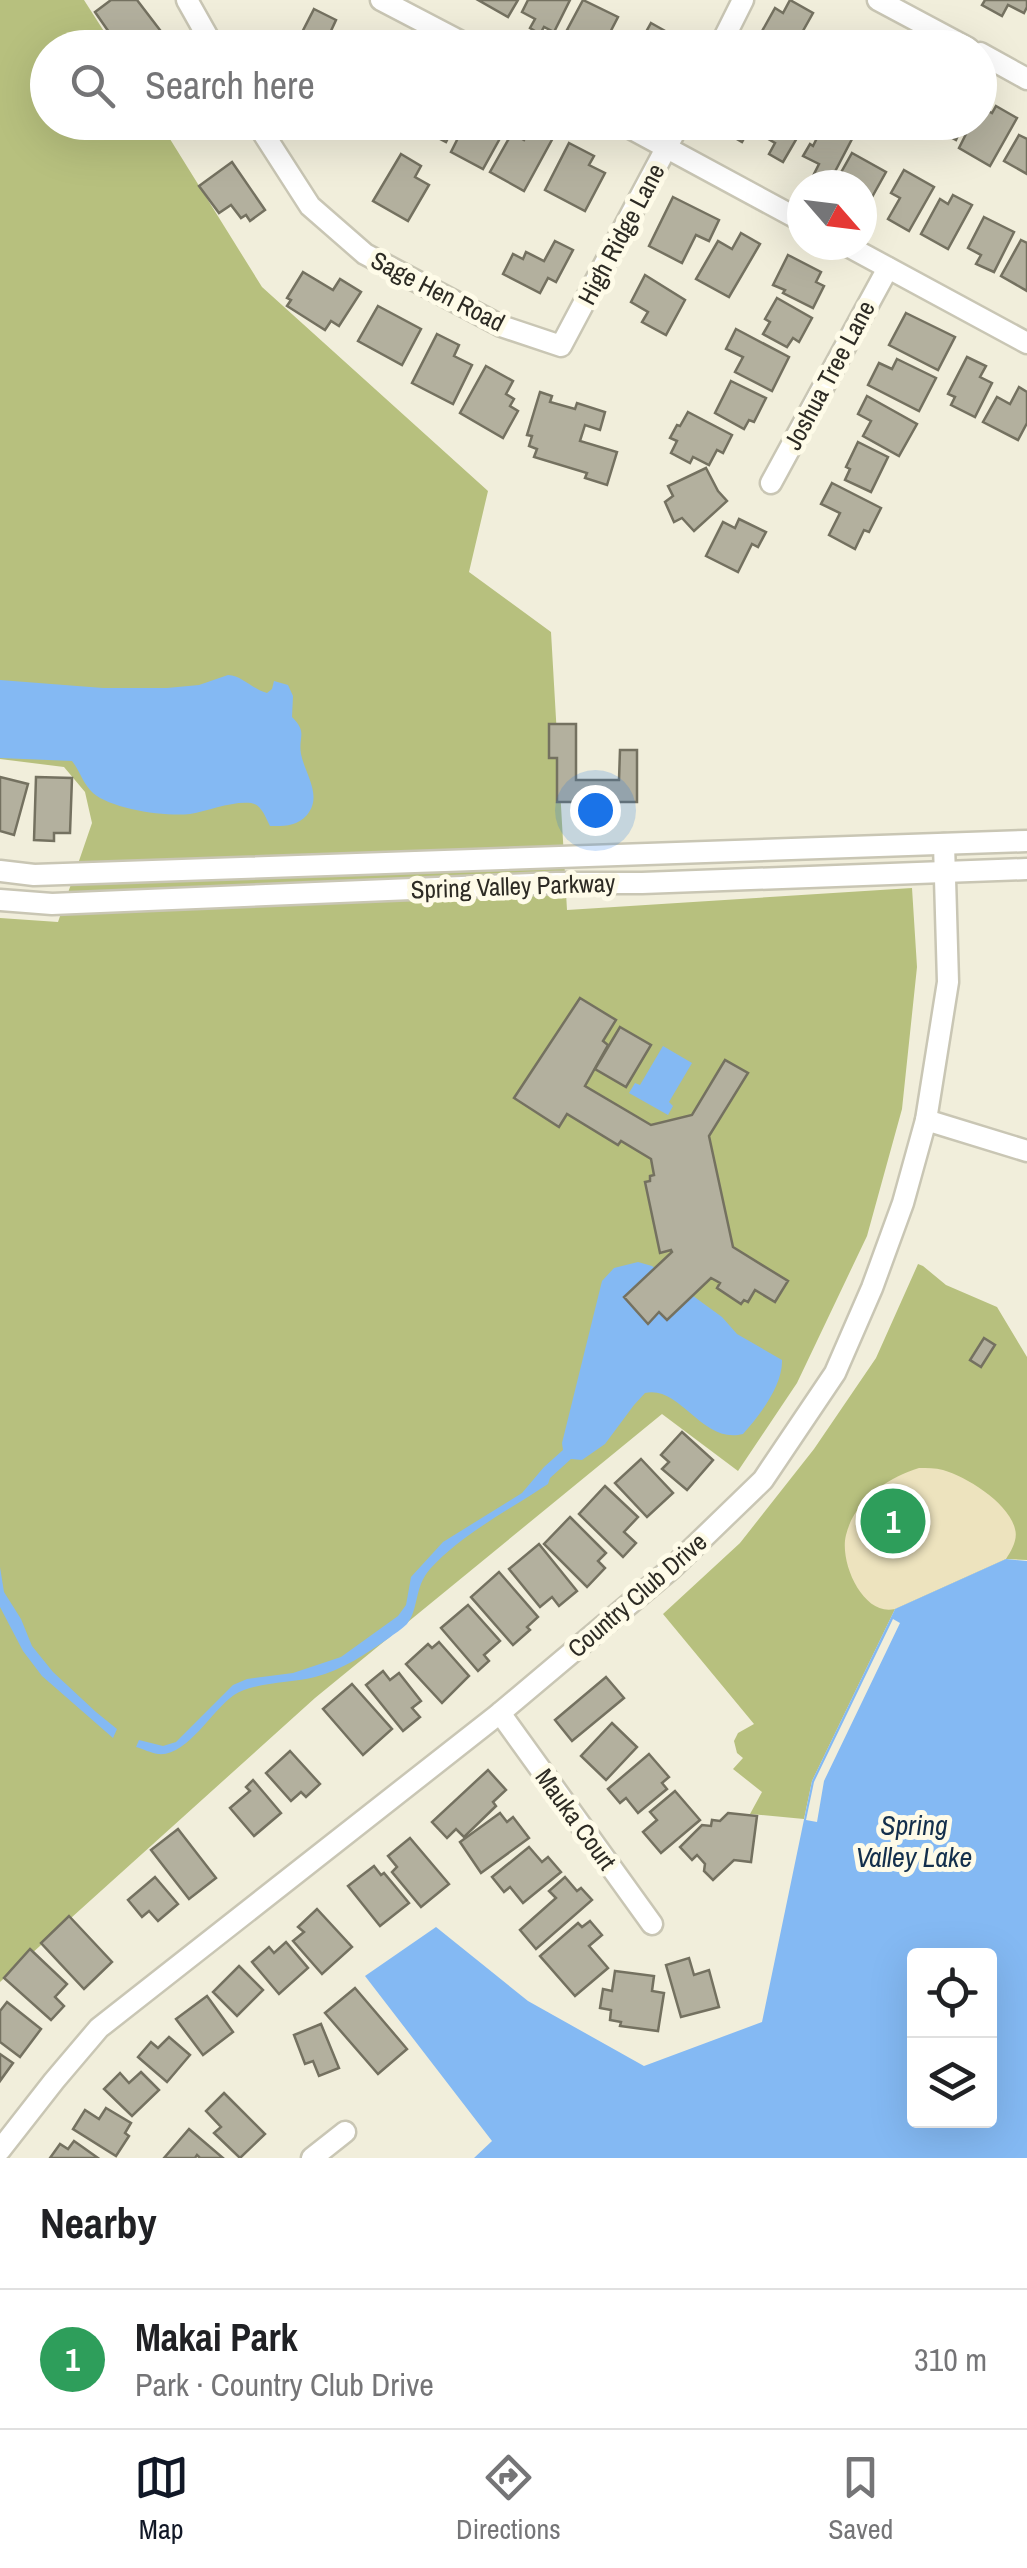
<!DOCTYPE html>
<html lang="en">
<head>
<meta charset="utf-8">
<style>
  :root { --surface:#fff; --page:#f6f6f6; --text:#202124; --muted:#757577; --line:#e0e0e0; --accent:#111827 }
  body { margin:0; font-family:"Archivo Narrow",sans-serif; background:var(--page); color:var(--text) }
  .controls { position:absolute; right:30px; bottom:30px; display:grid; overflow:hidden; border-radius:10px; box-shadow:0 10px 40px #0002 }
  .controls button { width:90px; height:90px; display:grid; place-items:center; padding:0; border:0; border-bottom:2px solid var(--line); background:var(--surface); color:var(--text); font:50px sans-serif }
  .compass { position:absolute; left:787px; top:170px; width:90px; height:90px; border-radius:50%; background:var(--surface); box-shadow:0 10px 40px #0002; rotate:118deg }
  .you { position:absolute; left:595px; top:810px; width:35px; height:35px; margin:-25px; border:8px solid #fff; border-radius:50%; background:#1a73e8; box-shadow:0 0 0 15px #1a73e833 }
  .badge { display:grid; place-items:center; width:65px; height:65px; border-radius:50%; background:var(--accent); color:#fff; font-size:32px; font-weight:700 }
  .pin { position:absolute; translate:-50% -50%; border:5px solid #fff; box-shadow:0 2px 10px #0006 }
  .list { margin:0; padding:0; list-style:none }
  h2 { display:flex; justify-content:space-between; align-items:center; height:130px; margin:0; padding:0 40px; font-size:42px }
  h2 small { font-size:32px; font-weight:400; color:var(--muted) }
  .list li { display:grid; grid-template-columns:65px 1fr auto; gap:30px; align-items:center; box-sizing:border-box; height:140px; padding:0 40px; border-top:2px solid var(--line) }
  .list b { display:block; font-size:38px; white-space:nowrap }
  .list p { margin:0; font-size:32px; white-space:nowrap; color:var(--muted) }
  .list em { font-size:32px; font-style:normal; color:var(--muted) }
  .icon { flex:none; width:55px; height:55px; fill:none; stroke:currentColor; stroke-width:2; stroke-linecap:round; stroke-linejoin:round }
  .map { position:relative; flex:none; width:1027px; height:2158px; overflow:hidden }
  .search { position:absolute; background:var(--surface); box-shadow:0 10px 40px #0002; left:30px; right:30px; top:30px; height:110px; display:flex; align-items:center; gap:25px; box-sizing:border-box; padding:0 35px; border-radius:55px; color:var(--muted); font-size:38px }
  .sheet { height:270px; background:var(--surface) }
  nav { display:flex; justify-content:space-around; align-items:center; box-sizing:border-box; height:140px; border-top:2px solid var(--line); background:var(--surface); font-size:28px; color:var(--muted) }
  nav a { display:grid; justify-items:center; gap:5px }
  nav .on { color:var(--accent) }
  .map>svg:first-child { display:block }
</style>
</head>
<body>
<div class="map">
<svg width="1027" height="2158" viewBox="0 0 1027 2158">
  <rect width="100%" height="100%" fill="#f1eedb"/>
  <g fill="#b7c07e">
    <path d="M0,0H84L114,47L48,48V122L160,123L262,287L488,491L469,572L551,632L567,910L912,888L917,967L902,1109L867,1236L797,1383L738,1471L662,1414L315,1698L0,1982V918L58,922L92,823L85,792L64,767L0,759Z"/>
    <path d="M918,1264L923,1266L946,1285L997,1307L1027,1357V1560L1006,1559L895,1609L812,1781L804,1819L750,1814L762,1792L733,1769L743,1758L737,1753L734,1741L738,1733L754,1724L663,1614L740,1543L814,1449L876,1358Z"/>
  </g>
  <path fill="#ede3be" d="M919,1468C927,1468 935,1468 943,1470C967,1477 1009,1503 1015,1529C1018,1539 1012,1550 1006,1559L895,1609C863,1617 839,1562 846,1535C854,1501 888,1477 919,1468Z"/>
  <g fill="#84b9f3" fill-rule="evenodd">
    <path d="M228,675C243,676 252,689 267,693L272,689L274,681L288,685L293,696L292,717C308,733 298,736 301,754C305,774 323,796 307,815C296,827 284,826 270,826C265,817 262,805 251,803C231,801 209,811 190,814C166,817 111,809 93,793C83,784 80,771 72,761L0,758V680L103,688H167L199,685Z"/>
    <path d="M663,1046L692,1063L669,1102L673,1106L668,1115L629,1093L635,1083L640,1085Z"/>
    <path d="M638,1262L652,1266L722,1317L737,1334L782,1360C783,1385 760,1415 743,1434C702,1445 681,1385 645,1393L634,1405L605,1444L582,1460L571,1459L550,1478L548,1484C509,1510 462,1534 430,1569C414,1587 419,1609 407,1624C402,1629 394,1634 389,1638C366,1654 342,1670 315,1677C292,1683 253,1682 234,1695C211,1711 187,1757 158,1754C151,1753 143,1749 136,1747L139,1740L163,1746L176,1742L233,1685L247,1679L293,1673L341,1657L398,1616L406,1605L411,1577L443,1542L522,1493L544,1467L563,1450L562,1443L602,1281L614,1268Z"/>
    <path d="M1006,1559L1027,1561V2158H474L492,2141L365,1976L436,1927L528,2001L644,2066L762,2022L812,1781L895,1609ZM914,1956H990V2120H914Z"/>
    <path d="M0,1567L4,1592L21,1619L32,1646L53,1672L96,1712L117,1729L113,1738L42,1676L23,1651L0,1607Z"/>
  </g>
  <path fill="#f1eedb" d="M893,1619L900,1623L824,1781L817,1822L806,1820L814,1782Z"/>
  <g fill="#b3b09e" stroke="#747160" stroke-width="2.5">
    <path d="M111,0H137L163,34L144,48H136L131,41L120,48L95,12Z"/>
    <path d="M478,0H518L508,17Z"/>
    <path d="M528,0H570L554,32L544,27L540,34L530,28L535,19L522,12Z"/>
    <path d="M583,0L618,17L602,48H572L578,36L567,30Z"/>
    <path d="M790,0L813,13L795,45L782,38L779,43L761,33L775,8L783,13Z"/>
    <path d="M985,0H1027V7L1024,13L1008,5L1002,16L982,5Z"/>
    <path d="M314,9L336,20L330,33L339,38L335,48H294Z"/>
    <path d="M651,23L683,41L680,48H637Z"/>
    <path d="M369,39L386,48H364Z"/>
    <path d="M866,39L883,48H862Z"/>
    <path d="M996,106L1017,118L990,166L959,148L972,122H980L981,107L992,113Z"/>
    <path d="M412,122H456L446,142L411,124Z"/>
    <path d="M466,122H509L483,169L451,152Z"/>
    <path d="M722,122H753L742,142L723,131L726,125Z"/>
    <path d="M764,122H798L804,126L783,162L769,154L775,143L758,133Z"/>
    <path d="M923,122H964L956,140Z"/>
    <path d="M533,124L554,136L524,191L490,172L512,133L524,140Z"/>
    <path d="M824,124L852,139L828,185L812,178L819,164L803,156L810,144L813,146Z"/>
    <path d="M1019,135L1027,139V174L1004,161Z"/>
    <path d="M569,143L594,156L589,165L605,173L585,211L545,190Z"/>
    <path d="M852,153L886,172L867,206L862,203V185H834Z"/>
    <path d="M401,154L421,166L415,177L429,185L408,221L373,201Z"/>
    <path d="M232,162L265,210L250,221L246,215L241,218L231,205L219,213L199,186Z"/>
    <path d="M904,170L934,187L909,231L888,219L900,198L891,193Z"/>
    <path d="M953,195L972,205L948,249L921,234L940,199L948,204Z"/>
    <path d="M673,197L719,220L709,241L696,235L682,263L649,246Z"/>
    <path d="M984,217L1014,232L994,272L976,264L981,255L968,248Z"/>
    <path d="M741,233L760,244L729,297L696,279L718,241L732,249Z"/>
    <path d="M1021,240L1027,243V291L1001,276Z"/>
    <path d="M555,241L573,250L556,282L548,278L540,293L503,274L513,254L523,259L526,252L544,261Z"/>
    <path d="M788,255L821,272L816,282L824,286L813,308L783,293L785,290L773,285Z"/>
    <path d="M303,272L333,290L340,279L361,292L339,326L331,321L325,330L287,306L291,300L287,298Z"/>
    <path d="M645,275L685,300L666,335L642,322L648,312L631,302Z"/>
    <path d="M777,298L812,318L799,342L793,338L787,347L763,334L770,322L765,319Z"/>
    <path d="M378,306L421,329L402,365L358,341Z"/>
    <path d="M906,313L955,337L938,370L889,345Z"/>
    <path d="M736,329L789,357L772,391L735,372L743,357L726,349Z"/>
    <path d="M437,334L459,345L454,356L472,365L453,404L412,383Z"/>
    <path d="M967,357L986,366L980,377L992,383L975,417L951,405L955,397L948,394Z"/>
    <path d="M897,359L936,378L919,411L868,385L879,363L892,369Z"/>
    <path d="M486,366L513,381L506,394L514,399L510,406L518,411L503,438L460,413Z"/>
    <path d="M731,381L766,398L754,422L749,420L744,429L715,413Z"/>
    <path d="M1019,387L1027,392V423L1018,440L983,422L997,397L1010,404Z"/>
    <path d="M540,392L552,396L550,402L575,409L577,403L605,412L600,430L585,425L580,441L617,452L607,485L585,478L587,473L534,457L537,449L529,446L532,436L527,435Z"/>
    <path d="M867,396L917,424L899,456L863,436L871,421L858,414Z"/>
    <path d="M688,412L732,435L723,453L717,450L709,465L693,457L690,463L671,453L677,441L670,438L677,425L680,426Z"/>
    <path d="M858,442L888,457L871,492L845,480L850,469L846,467Z"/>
    <path d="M706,468L718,491L727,501L694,531L682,518L674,522L665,502L673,496L668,486Z"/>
    <path d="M832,483L881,508L869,532L864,530L855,549L829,535L840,513L821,504Z"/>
    <path d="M739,519L766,532L758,547L752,544L738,572L706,556L723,522L735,528Z"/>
    <path d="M549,724H576V780H619L620,750H637V802H557V758H549Z"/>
    <path d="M0,777L28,784L14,835L0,831Z"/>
    <path d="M36,777L72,778L70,833H54V841L34,840Z"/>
    <path d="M580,998L616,1020L603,1041L608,1045L585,1086L651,1125L692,1115L725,1060L748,1073L709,1136L733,1247L788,1281L775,1302L755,1290L748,1302L744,1300L741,1304L717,1288L720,1283L711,1278L667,1320L659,1312L648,1324L624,1297L672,1252L671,1250L660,1253L645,1182L650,1181V1176L654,1175L651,1159L621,1141L618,1145L567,1114L559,1127L514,1098Z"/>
    <path d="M620,1027L651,1045L626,1087L595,1069Z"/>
    <path d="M984,1338L995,1345L981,1367L970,1360Z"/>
    <path d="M682,1432L713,1460L687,1490L662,1469L669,1462L661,1455Z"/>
    <path d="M641,1459L673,1493L647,1517L615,1483Z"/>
    <path d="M605,1486L638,1517L624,1532L636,1543L623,1557L579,1514Z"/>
    <path d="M570,1517L606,1553L598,1561L605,1568L587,1587L544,1544Z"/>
    <path d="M539,1544L577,1591L559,1606L552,1597L540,1607L509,1569Z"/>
    <path d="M499,1572L538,1617L527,1627L530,1630L513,1645L471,1597Z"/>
    <path d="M468,1605L500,1641L484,1655L489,1661L478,1671L441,1628Z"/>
    <path d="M439,1642L469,1676L442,1703L406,1664L428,1644L432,1648Z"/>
    <path d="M383,1671L390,1680L399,1673L421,1701L412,1708L420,1717L403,1731L366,1685Z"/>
    <path d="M606,1677L624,1698L572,1741L555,1720Z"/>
    <path d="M352,1684L392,1729L363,1755L323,1709Z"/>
    <path d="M612,1723L637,1747L606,1780L581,1756Z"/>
    <path d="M290,1751L320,1784L306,1797L301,1792L291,1801L266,1773Z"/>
    <path d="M649,1754L669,1777L662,1783L667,1789L638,1813L626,1798L620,1803L608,1789Z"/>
    <path d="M488,1770L506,1790L493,1802L496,1806L464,1837L456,1829L447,1838L432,1822Z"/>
    <path d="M253,1780L281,1813L254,1836L230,1808L250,1791L246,1787Z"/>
    <path d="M675,1791L700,1820L661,1853L643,1832L657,1820L650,1812Z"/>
    <path d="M500,1813L507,1822L513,1817L529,1838L481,1873L460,1842Z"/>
    <path d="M728,1813L757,1816L751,1862L734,1860L713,1880L704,1871L705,1864L697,1855L692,1860L680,1847L702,1825L711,1826L712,1820L720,1821Z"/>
    <path d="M178,1829L216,1878L189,1899L151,1850Z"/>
    <path d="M410,1838L449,1884L421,1907L392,1872L397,1867L388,1856Z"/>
    <path d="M529,1847L542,1862L548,1857L561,1872L523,1903L510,1887L504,1892L492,1877Z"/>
    <path d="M374,1866L381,1875L384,1873L409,1903L380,1926L348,1886Z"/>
    <path d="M155,1877L178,1904L158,1921L149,1911L142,1917L128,1900Z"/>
    <path d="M565,1877L577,1891L581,1888L592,1900L536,1949L520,1930L556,1898L549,1891Z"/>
    <path d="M317,1909L352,1947L322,1974L293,1941L304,1932L298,1927Z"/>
    <path d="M69,1916L112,1962L84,1989L41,1943Z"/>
    <path d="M590,1921L602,1935L589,1946L608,1968L575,1996L540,1956L578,1923L582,1927Z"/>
    <path d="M286,1942L308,1968L279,1994L252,1962L269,1947L274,1953Z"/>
    <path d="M30,1949L67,1984L55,1997L64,2006L51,2020L4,1978Z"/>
    <path d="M689,1958L694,1975L709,1970L719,2007L681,2017L666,1965Z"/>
    <path d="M239,1966L263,1990L237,2016L213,1992Z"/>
    <path d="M615,1971L654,1976L652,1991L664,1993L658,2031L620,2026L621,2022L610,2020L611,2010L600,2008L603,1989L612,1991Z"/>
    <path d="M355,1988L407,2049L378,2074L325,2013Z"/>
    <path d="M207,1996L233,2032L203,2055L176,2019Z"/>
    <path d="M7,2002L41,2029L20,2057L0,2042V2011Z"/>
    <path d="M321,2024L339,2068L319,2076L313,2061L305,2064L294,2035Z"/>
    <path d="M169,2037L190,2055L167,2082L138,2057L151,2042L158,2048Z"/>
    <path d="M0,2054L13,2063L0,2081Z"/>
    <path d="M141,2072L159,2090L132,2116L104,2089L120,2073L129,2083Z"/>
    <path d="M224,2093L265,2134L240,2158L214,2133L221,2127L206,2111Z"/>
    <path d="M106,2108L131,2123L125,2133L129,2136L116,2156L73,2129L85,2110L99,2119Z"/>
    <path d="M189,2129L223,2158H200L197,2155L195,2158H164Z"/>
    <path d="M74,2141L98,2158H50L60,2144L68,2149Z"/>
  </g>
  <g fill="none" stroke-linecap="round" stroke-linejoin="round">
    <defs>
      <g id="minor">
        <path d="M187,0L214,48"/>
        <path d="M381,0L473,48"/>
        <path d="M878,0L968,48"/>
        <path d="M719,48L743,0"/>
        <path d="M980,53L1027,79"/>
        <path d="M256,122L310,206L365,254L501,326L561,346L680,122"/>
        <path d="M619,122L802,221"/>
        <path d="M846,245L1027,343"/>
        <path d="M771,483L888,268"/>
        <path d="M0,871L34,875L1027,841"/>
        <path d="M0,900L52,904L556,883H642L1027,869"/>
        <path d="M926,1120L1027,1151"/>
        <path d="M500,1713L652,1924"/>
        <path d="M0,2150L54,2081L99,2028L500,1713L671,1569L763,1480L835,1373L872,1288L903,1203L926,1120L948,982L944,844"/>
        <path d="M312,2158L345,2132"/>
      </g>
    </defs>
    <use href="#minor" stroke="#c9c6b4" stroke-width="25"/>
    <use href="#minor" stroke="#fff" stroke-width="20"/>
  </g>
  <g text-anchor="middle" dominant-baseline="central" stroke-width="10" stroke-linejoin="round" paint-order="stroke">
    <g font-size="25" fill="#2d2b24" stroke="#fefbe8">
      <text transform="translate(621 234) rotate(-62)">High Ridge Lane</text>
      <text transform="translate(438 291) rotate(27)">Sage Hen Road</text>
      <text transform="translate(829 375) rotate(-62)">Joshua Tree Lane</text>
      <text transform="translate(513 886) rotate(-2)">Spring Valley Parkway</text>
      <text transform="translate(637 1595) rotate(-41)">Country Club Drive</text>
      <text transform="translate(576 1819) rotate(54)">Mauka Court</text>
    </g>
    <g font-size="28" font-style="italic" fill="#132f4c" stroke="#fefbe8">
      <text x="914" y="1825">Spring<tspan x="914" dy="32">Valley Lake</tspan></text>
    </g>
  </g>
</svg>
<div class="controls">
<button><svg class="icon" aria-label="locate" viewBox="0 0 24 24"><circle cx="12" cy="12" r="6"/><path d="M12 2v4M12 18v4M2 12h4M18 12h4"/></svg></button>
<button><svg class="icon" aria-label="layers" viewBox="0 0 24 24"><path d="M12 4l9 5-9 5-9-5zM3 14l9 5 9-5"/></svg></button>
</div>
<svg class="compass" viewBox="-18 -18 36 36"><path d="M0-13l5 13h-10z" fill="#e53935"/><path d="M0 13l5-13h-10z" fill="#757577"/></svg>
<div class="you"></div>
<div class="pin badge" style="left:893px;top:1521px;background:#2e9e5b">1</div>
<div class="search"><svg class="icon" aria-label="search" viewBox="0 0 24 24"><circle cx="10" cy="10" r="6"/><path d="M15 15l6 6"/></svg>Search here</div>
</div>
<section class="sheet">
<h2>Nearby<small></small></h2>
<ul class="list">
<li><span class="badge" style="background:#2e9e5b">1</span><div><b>Makai Park</b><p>Park · Country Club Drive</p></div><em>310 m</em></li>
</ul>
</section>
<nav>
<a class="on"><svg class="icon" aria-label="map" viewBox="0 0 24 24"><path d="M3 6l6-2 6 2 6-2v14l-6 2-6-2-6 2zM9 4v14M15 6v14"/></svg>Map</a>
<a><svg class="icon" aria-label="directions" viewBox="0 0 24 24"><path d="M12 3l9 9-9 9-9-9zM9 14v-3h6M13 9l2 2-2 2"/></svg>Directions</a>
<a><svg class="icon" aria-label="saved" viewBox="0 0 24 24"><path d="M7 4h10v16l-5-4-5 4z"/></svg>Saved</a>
</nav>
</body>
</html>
